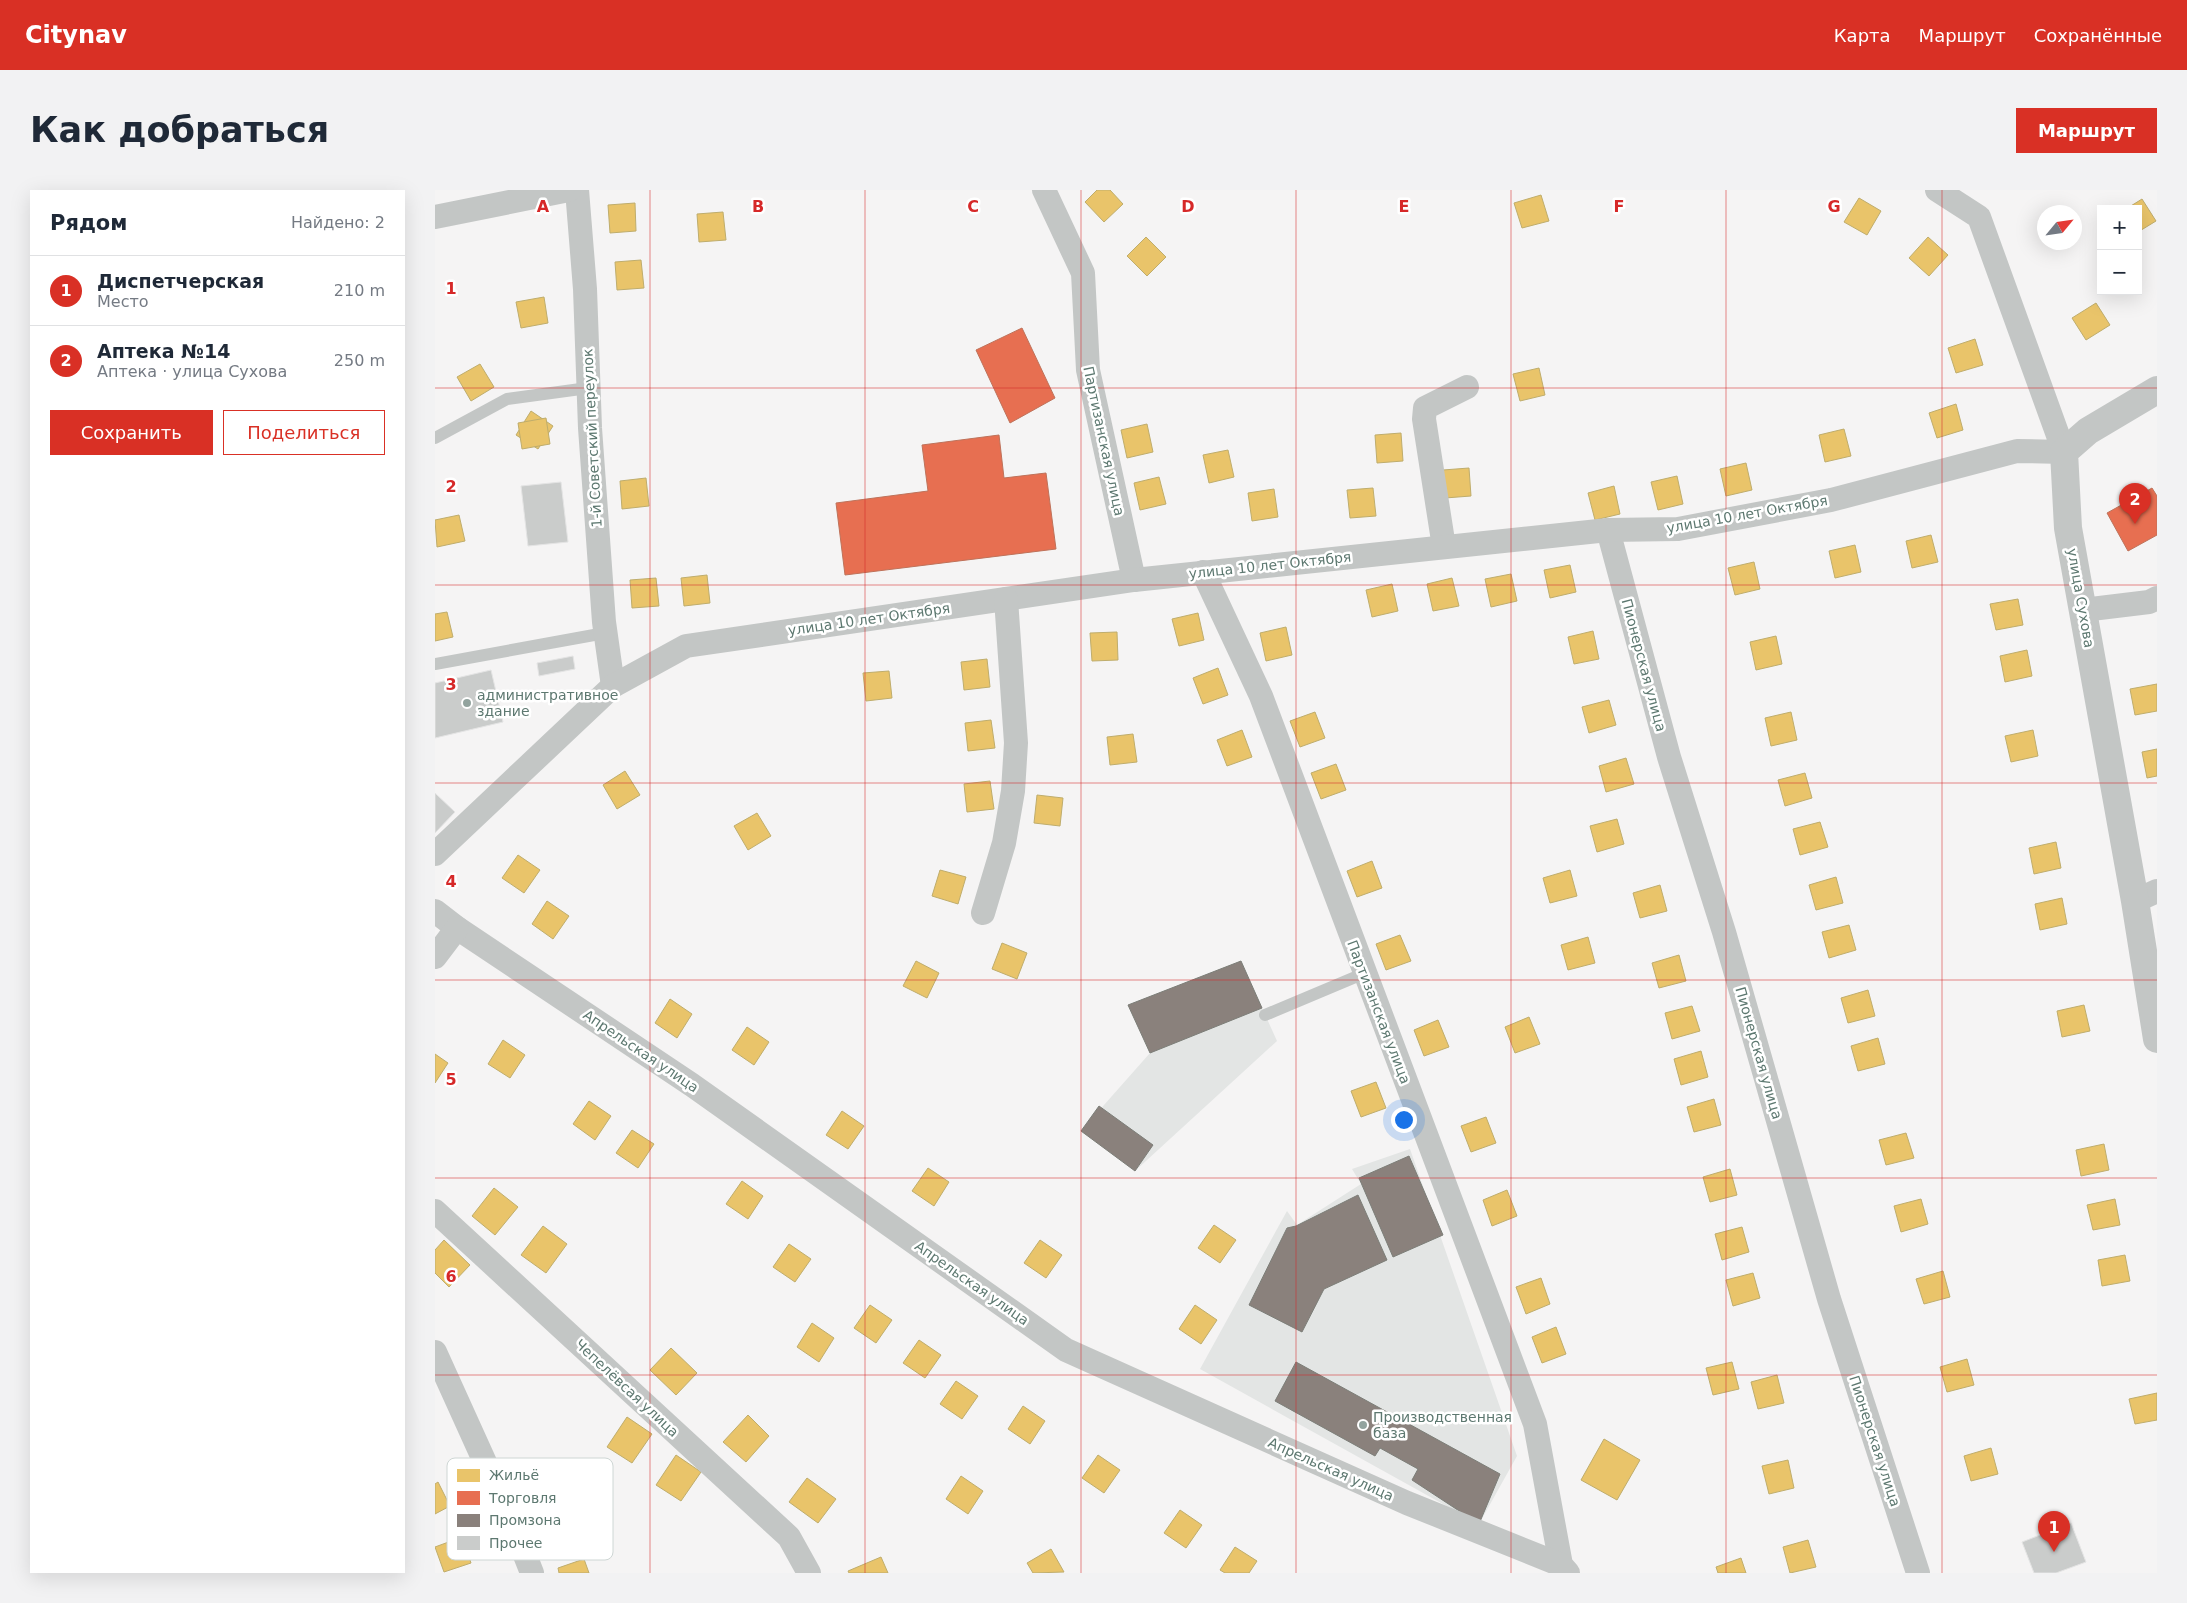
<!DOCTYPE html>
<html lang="ru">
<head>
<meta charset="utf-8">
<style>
  :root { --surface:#fff; --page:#f2f2f3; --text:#1f2937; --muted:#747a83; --line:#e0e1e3; --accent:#d93025 }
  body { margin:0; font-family:"DejaVu Sans",sans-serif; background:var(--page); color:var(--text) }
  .controls { position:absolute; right:15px; top:15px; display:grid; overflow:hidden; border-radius:0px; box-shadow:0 5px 20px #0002 }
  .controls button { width:45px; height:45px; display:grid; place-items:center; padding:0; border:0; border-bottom:1px solid var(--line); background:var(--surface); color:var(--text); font:25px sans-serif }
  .compass { position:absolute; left:1602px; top:15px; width:45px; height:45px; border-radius:50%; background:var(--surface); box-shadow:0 5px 20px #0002; rotate:61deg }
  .you { position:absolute; left:968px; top:929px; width:18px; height:18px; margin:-12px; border:4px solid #fff; border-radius:50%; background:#1a73e8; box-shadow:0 0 0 8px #1a73e833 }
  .badge { display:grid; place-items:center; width:32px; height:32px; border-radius:50%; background:var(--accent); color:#fff; font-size:16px; font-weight:700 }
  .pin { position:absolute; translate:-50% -41px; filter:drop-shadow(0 1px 2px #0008) }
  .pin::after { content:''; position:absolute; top:26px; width:18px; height:15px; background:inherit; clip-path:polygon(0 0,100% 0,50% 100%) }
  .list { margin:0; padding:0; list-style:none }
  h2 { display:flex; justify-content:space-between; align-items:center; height:65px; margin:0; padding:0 20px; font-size:21px }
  h2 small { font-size:16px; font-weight:400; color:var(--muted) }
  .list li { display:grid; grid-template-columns:32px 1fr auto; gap:15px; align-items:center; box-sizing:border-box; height:70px; padding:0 20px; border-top:1px solid var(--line) }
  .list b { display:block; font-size:19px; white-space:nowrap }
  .list p { margin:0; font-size:16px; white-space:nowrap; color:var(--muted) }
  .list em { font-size:16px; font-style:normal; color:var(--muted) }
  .actions { display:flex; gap:10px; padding:15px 20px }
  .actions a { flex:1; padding:11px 0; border:1px solid var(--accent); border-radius:0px; text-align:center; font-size:18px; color:var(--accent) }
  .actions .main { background:var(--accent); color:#fff }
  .map { position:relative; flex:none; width:1722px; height:1383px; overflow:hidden; border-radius:0px }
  header { display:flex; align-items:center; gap:30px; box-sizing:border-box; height:70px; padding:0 25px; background:var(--accent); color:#fff }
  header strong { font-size:24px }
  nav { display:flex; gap:28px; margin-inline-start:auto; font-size:18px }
  .intro { display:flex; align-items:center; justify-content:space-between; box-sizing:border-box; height:120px; padding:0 30px }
  h1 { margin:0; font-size:35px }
  .button { padding:12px 22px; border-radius:0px; background:var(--accent); color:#fff; font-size:18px; font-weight:700 }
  main { display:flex; gap:30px; padding:0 30px }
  aside { flex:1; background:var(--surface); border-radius:0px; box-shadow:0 5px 20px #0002 }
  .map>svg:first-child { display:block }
</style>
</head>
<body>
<header>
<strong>Citynav</strong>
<nav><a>Карта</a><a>Маршрут</a><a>Сохранённые</a></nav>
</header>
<div class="intro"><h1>Как добраться</h1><a class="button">Маршрут</a></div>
<main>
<aside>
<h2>Рядом<small>Найдено: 2</small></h2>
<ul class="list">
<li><span class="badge">1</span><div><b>Диспетчерская</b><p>Место</p></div><em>210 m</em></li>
<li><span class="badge">2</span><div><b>Аптека №14</b><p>Аптека · улица Сухова</p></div><em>250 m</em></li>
</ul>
<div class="actions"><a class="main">Сохранить</a><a>Поделиться</a></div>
</aside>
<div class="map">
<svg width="1722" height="1383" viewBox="0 0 1722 1383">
  <rect width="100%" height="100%" fill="#f5f4f4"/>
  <g fill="#e3e5e4">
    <path d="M806,771L842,851L700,981L646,941L715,863L693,815Z"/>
    <path d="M975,959L1082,1266L1044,1334L765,1179L852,1021L862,1035L926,994L917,979Z"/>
  </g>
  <g fill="#e9c46a" stroke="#bfad6c">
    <path d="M662,0H675L688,14L669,32L650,12Z"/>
    <path d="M1106,5L1114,31L1087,38L1079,13Z"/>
    <path d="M1424,8L1446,21L1432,45L1409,32Z"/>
    <path d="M1707,9L1721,31L1703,42V19H1691Z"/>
    <path d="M200,13L201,41L175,43L173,15Z"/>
    <path d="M288,22L291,50L264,52L262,24Z"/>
    <path d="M711,47L731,67L712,86L692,66Z"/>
    <path d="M1493,47L1513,65L1494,86L1474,68Z"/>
    <path d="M206,70L209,98L182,100L180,72Z"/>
    <path d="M109,107L113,133L86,138L81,112Z"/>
    <path d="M1661,113L1675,135L1651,150L1637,128Z"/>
    <path d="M1540,149L1548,175L1521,183L1513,158Z"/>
    <path d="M45,174L59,197L36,211L22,187Z"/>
    <path d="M1104,178L1110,205L1085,211L1078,184Z"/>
    <path d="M1521,214L1528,240L1502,248L1494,223Z"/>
    <path d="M96,221L118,236L103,259L81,245Z"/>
    <path d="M111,228L115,254L87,259L83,233Z"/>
    <path d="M712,234L718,262L692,268L686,240Z"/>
    <path d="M1409,239L1416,266L1390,272L1384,245Z"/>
    <path d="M966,243L968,271L942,273L940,245Z"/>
    <path d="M793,260L799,287L774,293L768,265Z"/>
    <path d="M1311,273L1317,300L1291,306L1285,279Z"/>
    <path d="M1034,278L1036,306L1010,308L1008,280Z"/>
    <path d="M1242,286L1248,314L1223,320L1216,292Z"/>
    <path d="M724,287L731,314L705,320L699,293Z"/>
    <path d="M211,288L214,316L187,319L185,291Z"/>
    <path d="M1179,296L1185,324L1160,330L1153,303Z"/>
    <path d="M938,298L941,326L915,328L912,300Z"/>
    <path d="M839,299L843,327L817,331L813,303Z"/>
    <path d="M24,325L30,351L2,357L0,330Z"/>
    <path d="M1496,345L1503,372L1477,378L1471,351Z"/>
    <path d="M1420,355L1426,382L1400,388L1394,361Z"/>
    <path d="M1319,372L1325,399L1300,405L1293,378Z"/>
    <path d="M1135,375L1141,402L1115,408L1109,380Z"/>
    <path d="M1076,384L1082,411L1056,417L1050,389Z"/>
    <path d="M272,385L275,413L249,416L246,388Z"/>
    <path d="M221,388L224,416L197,418L195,390Z"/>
    <path d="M1017,388L1024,416L998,421L992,394Z"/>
    <path d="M957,394L963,421L937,427L931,400Z"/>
    <path d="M1583,409L1588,435L1561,440L1555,414Z"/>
    <path d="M12,422L18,447L0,451V424Z"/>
    <path d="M763,423L769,450L744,456L737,429Z"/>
    <path d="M851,437L857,465L831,471L825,443Z"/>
    <path d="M1158,441L1164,469L1139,474L1133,447Z"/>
    <path d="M682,442L683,470L657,471L655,443Z"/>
    <path d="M1341,446L1347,474L1321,480L1315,452Z"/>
    <path d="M1592,460L1597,486L1570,492L1565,466Z"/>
    <path d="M552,469L555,497L529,500L526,472Z"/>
    <path d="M783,478L793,505L768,514L758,488Z"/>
    <path d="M454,481L457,508L431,511L428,483Z"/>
    <path d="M1722,494V521L1700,525L1695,499Z"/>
    <path d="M1174,510L1181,535L1154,543L1147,517Z"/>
    <path d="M880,522L890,548L865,557L855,531Z"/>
    <path d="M1356,522L1362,550L1336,556L1330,528Z"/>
    <path d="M556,530L560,558L533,561L530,533Z"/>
    <path d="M807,540L817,567L792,576L782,550Z"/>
    <path d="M1598,540L1603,566L1576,572L1570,546Z"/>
    <path d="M698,544L702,572L675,575L672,547Z"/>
    <path d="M1722,559V586L1712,588L1707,562Z"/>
    <path d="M1191,568L1199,594L1171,602L1164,576Z"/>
    <path d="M901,574L911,600L886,609L876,583Z"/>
    <path d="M190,581L205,605L182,619L168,595Z"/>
    <path d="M1370,583L1377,608L1350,616L1343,590Z"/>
    <path d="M555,591L559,619L532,622L529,594Z"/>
    <path d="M602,605L628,608L625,636L599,633Z"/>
    <path d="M322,623L336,646L313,660L299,636Z"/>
    <path d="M1182,629L1189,654L1162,662L1155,636Z"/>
    <path d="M1385,632L1393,657L1365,665L1358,639Z"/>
    <path d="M1621,652L1626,678L1599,684L1594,658Z"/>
    <path d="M83,665L105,680L89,703L67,688Z"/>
    <path d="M937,671L947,698L922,707L912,681Z"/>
    <path d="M505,680L531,687L523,714L497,706Z"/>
    <path d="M1135,680L1142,706L1115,713L1108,688Z"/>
    <path d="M1401,687L1408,713L1381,720L1374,695Z"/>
    <path d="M1225,695L1232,721L1205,728L1198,703Z"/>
    <path d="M1627,708L1632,734L1605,740L1600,714Z"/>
    <path d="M112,711L134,726L118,749L97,734Z"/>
    <path d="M1414,735L1421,760L1394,768L1387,742Z"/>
    <path d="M965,745L976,771L951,780L941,754Z"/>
    <path d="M1153,747L1160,773L1133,780L1126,755Z"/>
    <path d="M567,753L592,763L582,789L557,779Z"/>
    <path d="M1244,765L1251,791L1224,798L1217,773Z"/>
    <path d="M481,771L504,783L492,808L468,796Z"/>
    <path d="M1433,800L1440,826L1413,833L1406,808Z"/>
    <path d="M235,809L257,824L242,848L220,833Z"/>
    <path d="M1649,815L1655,841L1627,847L1622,821Z"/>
    <path d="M1257,816L1265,841L1237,849L1230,823Z"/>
    <path d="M1094,827L1105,854L1080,863L1070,837Z"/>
    <path d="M1003,830L1014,857L989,866L979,840Z"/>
    <path d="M312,837L334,852L319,875L297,860Z"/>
    <path d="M1443,848L1450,874L1423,881L1416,856Z"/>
    <path d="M68,850L90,865L75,888L53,874Z"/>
    <path d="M1266,861L1273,887L1246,895L1239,869Z"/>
    <path d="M0,864L13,873L0,893Z"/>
    <path d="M941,892L951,918L926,927L916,901Z"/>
    <path d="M1279,909L1286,935L1259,942L1252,917Z"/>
    <path d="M154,911L176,926L160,950L138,934Z"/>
    <path d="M407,921L429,936L413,959L391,945Z"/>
    <path d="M1051,927L1061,953L1036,962L1026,936Z"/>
    <path d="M197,940L219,954L203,978L181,963Z"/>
    <path d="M1471,943L1479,968L1451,975L1444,950Z"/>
    <path d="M1669,954L1674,980L1646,986L1641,960Z"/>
    <path d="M493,978L514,992L499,1016L477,1001Z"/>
    <path d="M1295,979L1302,1005L1275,1012L1268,987Z"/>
    <path d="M307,991L328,1006L313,1029L291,1014Z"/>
    <path d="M59,998L83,1017L60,1045L37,1026Z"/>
    <path d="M1072,1000L1082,1026L1057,1036L1048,1010Z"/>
    <path d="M1486,1009L1493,1034L1466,1042L1459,1016Z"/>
    <path d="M1680,1009L1685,1035L1658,1040L1652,1015Z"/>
    <path d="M779,1035L801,1050L785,1073L763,1058Z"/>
    <path d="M108,1036L132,1054L111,1083L86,1065Z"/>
    <path d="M1307,1037L1314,1062L1287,1070L1280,1044Z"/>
    <path d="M9,1050L35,1075L14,1097L0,1083V1060Z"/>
    <path d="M605,1050L627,1065L611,1088L589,1073Z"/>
    <path d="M354,1054L376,1069L360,1092L338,1077Z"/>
    <path d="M1690,1065L1695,1091L1667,1096L1663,1070Z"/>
    <path d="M1508,1081L1515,1107L1489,1114L1481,1089Z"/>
    <path d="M1318,1083L1325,1108L1298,1116L1291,1090Z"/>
    <path d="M1106,1088L1115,1114L1091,1124L1081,1097Z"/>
    <path d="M435,1115L457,1130L441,1153L419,1138Z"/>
    <path d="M760,1115L782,1130L766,1154L744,1139Z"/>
    <path d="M377,1133L399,1148L384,1172L362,1157Z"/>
    <path d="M1121,1137L1131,1164L1107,1173L1097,1147Z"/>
    <path d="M484,1150L506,1165L490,1188L468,1173Z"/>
    <path d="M236,1158L262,1183L241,1205L215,1180Z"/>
    <path d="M1532,1169L1539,1195L1512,1202L1505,1177Z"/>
    <path d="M1297,1172L1304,1199L1278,1205L1271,1178Z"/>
    <path d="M1342,1185L1349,1213L1323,1219L1316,1192Z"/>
    <path d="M521,1191L543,1206L527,1229L505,1214Z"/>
    <path d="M1722,1203V1230L1700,1234L1694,1209Z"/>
    <path d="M588,1216L610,1231L595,1254L573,1239Z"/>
    <path d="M313,1225L334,1246L311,1272L288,1252Z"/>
    <path d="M192,1227L217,1244L197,1273L172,1257Z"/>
    <path d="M1169,1249L1205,1270L1182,1310L1146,1290Z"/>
    <path d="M1556,1258L1563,1284L1536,1291L1529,1266Z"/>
    <path d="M241,1265L266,1282L246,1311L221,1295Z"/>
    <path d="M663,1265L685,1280L669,1303L647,1288Z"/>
    <path d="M1353,1270L1359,1298L1334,1304L1327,1276Z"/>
    <path d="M526,1286L548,1301L533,1324L511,1309Z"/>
    <path d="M372,1288L401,1309L383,1333L354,1312Z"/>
    <path d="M3,1292L15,1316L0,1324V1294Z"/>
    <path d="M745,1320L767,1335L751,1358L729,1343Z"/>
    <path d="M27,1347L36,1373L9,1382L0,1357Z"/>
    <path d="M1373,1350L1381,1377L1355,1383L1348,1357Z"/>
    <path d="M800,1357L822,1371L814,1383H790L785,1380Z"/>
    <path d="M616,1359L629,1382L598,1383L592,1373Z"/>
    <path d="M446,1367L453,1383H414L413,1381Z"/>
    <path d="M1306,1368L1311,1383H1283L1281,1377Z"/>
    <path d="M149,1369L154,1383H124L123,1378Z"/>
  </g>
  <g fill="#e76f51" stroke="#be725a">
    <path d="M587,138L620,208L575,233L541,160Z"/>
    <path d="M564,245L569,288L611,283L621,359L410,385L401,313L493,301L487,255Z"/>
    <path d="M1717,298L1722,306V345L1693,361L1672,323Z"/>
  </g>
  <g fill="#8a817c" stroke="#7c7e78">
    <path d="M806,771L827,818L715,863L693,815Z"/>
    <path d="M664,916L718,955L700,981L646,941Z"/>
    <path d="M974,966L1008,1045L958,1067L924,988Z"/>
    <path d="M923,1005L952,1070L889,1099L867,1142L814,1115L852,1038L861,1036Z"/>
    <path d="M861,1172L1065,1284L1044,1334L977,1290L983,1279L945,1258L940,1266L840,1211Z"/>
  </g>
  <g fill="#cacccb" stroke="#e4e4e4">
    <path d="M126,292L133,352L93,356L86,296Z"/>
    <path d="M138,466L140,479L104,486L102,473Z"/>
    <path d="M56,480L68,532L0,548V493Z"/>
    <path d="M0,603L20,622L0,643Z"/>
    <path d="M1636,1333L1651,1372L1621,1383H1599L1587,1352Z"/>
  </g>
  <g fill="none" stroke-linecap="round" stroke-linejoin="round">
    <g stroke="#c3c6c5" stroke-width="12">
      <path d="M0,248L72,209L153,198"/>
      <path d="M0,474L170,443"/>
      <path d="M830,825L930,783"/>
    </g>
    <g stroke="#c3c6c5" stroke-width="24">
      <path d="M142,0L150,99L155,238L169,432L178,496"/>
      <path d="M609,0L648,83L653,180L699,390"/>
      <path d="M0,27L134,0"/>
      <path d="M1173,340L1234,567L1289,742L1394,1109L1483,1383"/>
      <path d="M1009,357L989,229L990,218L1032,197"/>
      <path d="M768,382L826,506L1100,1234L1126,1375L1133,1383"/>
      <path d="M1648,420L1714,412L1722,408"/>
      <path d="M0,664L178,496L251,456L699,390L1173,340L1243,339L1396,310L1582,261L1629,262L1544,27L1502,0"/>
      <path d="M1700,711L1722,701"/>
      <path d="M0,721L22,738L257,895L631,1160L972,1313L1126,1375"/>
      <path d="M548,723L569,653L578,601L581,553L571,409"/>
      <path d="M0,767L22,738"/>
      <path d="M0,1021L354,1347L374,1383"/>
      <path d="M0,1162L77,1332L97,1383"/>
    </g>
    <path stroke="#c3c6c5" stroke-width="28" d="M1722,200L1653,241L1629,262L1633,338L1700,711L1722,849"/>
  </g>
  <path fill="none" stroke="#d62828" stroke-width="1" stroke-opacity="0.55" d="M215,0V1383M430,0V1383M646,0V1383M861,0V1383M1076,0V1383M1291,0V1383M1507,0V1383M0,198H1722M0,395H1722M0,593H1722M0,790H1722M0,988H1722M0,1185H1722"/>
  <g fill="#92a39e" stroke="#fff" stroke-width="2">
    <circle cx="32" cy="513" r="5"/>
    <circle cx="928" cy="1235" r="5"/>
  </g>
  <g text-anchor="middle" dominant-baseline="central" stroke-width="5" stroke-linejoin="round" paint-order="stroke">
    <g font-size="14" fill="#5d7870" stroke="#fff">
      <text transform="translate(157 248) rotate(-93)">1-й Советский переулок</text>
      <text transform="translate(669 251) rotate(78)">Партизанская улица</text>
      <text transform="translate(1312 324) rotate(-10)">улица 10 лет Октября</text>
      <text transform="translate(835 375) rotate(-6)">улица 10 лет Октября</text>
      <text transform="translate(1646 408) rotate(80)">улица Сухова</text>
      <text transform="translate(434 429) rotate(-8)">улица 10 лет Октября</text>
      <text transform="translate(1209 475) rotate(75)">Пионерская улица</text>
      <text transform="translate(944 822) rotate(69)">Партизанская улица</text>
      <text transform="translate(206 861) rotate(34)">Апрельская улица</text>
      <text transform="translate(1324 863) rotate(74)">Пионерская улица</text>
      <text transform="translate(537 1093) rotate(35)">Апрельская улица</text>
      <text transform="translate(192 1198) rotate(43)">Чепелёвсая улица</text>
      <text transform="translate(1440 1251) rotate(72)">Пионерская улица</text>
      <text transform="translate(896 1279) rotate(24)">Апрельская улица</text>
    </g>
    <g font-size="14" fill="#5d7870" stroke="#fff" text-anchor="start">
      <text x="42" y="505">административное<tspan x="42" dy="16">здание</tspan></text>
      <text x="938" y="1227">Производственная<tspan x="938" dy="16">база</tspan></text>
    </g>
  </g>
  <rect x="12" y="1268" width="166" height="102" rx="8" fill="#fff" stroke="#ced6d4" stroke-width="1"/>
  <rect x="22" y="1279" width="23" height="13" fill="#e9c46a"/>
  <rect x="22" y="1301" width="23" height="14" fill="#e76f51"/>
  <rect x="22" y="1324" width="23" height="13" fill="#8a817c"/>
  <rect x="22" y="1346" width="23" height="14" fill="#cacccb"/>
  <g font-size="14" fill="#5d7870">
    <text x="54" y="1290">Жильё</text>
    <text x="54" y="1313">Торговля</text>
    <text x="54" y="1335">Промзона</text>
    <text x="54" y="1358">Прочее</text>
  </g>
  <g font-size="16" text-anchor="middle" font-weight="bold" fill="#d62828" stroke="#fff" stroke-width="5" stroke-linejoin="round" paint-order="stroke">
    <text x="108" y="22">A</text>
    <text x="323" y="22">B</text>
    <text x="538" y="22">C</text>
    <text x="753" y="22">D</text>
    <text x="969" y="22">E</text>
    <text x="1184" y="22">F</text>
    <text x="1399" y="22">G</text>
    <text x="16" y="104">1</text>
    <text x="16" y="302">2</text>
    <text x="16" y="500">3</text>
    <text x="16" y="697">4</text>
    <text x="16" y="895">5</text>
    <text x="16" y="1092">6</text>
  </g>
</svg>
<div class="controls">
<button>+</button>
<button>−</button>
</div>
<svg class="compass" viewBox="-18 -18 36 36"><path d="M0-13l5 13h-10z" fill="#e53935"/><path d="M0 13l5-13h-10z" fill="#747a83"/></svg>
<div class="you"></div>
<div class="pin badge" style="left:1619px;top:1362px">1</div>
<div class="pin badge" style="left:1700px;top:334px">2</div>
</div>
</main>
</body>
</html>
